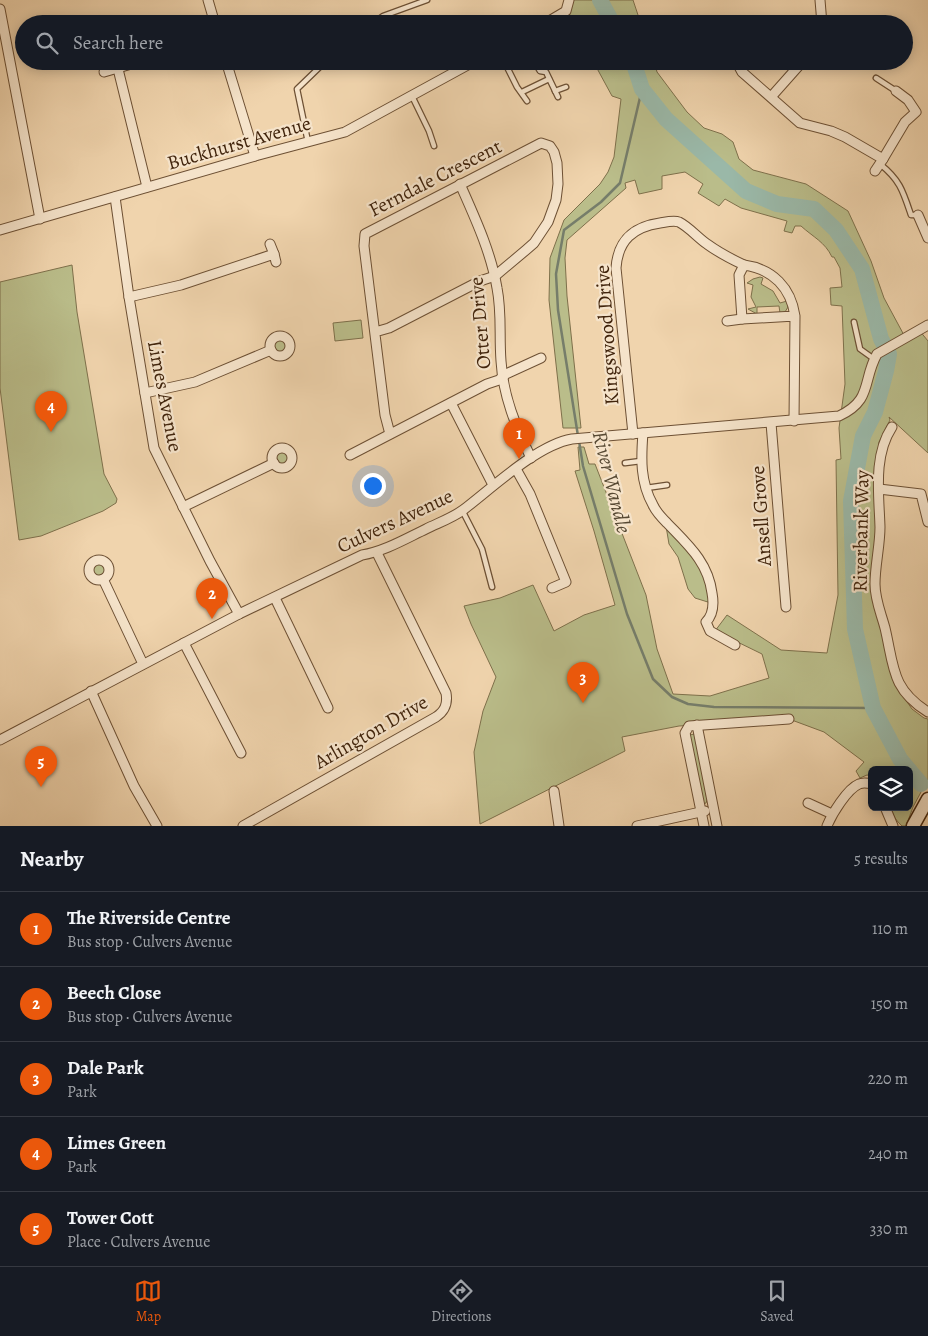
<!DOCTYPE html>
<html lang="en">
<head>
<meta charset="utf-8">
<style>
  :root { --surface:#171b24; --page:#242831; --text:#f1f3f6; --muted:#9ea1a6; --line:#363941; --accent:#ea580c }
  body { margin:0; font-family:Alegreya,serif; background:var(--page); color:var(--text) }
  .controls { position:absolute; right:15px; bottom:15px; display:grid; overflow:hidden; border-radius:8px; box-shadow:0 2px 12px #0003 }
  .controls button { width:45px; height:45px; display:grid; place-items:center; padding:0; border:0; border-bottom:1px solid var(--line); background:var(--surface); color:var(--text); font:25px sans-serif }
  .you { position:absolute; left:372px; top:485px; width:18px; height:18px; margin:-12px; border:4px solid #fff; border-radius:50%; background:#1a73e8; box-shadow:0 0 0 8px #1a73e833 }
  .badge { display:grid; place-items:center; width:32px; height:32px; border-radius:50%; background:var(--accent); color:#fff; font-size:16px; font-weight:700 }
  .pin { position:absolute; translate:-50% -41px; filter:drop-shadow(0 1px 2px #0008) }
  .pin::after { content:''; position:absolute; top:26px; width:18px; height:15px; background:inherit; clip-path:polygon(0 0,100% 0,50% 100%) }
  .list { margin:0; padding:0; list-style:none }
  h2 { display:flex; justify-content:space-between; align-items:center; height:65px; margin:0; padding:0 20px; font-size:21px }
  h2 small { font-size:16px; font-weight:400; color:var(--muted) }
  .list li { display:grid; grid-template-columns:32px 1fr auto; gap:15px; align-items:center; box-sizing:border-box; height:75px; padding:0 20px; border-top:1px solid var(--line) }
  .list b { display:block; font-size:19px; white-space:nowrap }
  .list p { margin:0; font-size:16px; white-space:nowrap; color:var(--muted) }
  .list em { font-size:16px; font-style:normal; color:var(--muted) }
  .icon { flex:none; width:28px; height:28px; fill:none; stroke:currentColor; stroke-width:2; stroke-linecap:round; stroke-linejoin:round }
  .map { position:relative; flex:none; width:928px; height:826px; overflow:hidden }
  .search { position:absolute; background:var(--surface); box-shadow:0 2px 12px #0003; left:15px; right:15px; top:15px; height:55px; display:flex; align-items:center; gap:12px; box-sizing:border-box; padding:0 18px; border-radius:28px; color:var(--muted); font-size:19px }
  .sheet { height:440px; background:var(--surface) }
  nav { display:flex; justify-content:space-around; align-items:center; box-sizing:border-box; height:70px; border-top:1px solid var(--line); background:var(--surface); font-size:14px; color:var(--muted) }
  nav a { display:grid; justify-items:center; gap:2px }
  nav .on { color:var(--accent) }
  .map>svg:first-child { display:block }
</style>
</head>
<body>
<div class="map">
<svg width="928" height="826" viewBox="0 0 928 826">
  <rect width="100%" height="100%" fill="#f0d4ad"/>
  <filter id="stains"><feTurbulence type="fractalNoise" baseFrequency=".004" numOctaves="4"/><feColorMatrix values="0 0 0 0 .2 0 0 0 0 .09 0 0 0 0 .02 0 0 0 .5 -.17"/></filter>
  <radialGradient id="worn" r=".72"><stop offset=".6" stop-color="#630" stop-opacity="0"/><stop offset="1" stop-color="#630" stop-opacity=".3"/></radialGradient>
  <g fill="#babd8a" stroke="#7e704b">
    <path d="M571,0H633L641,24H572L569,18Z"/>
    <path d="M593,61H654L657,72L687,112L704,128L722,134L733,142L739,159L753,170L806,184L848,211L871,261L884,298L905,337L919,330L928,341V453L889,417L890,420L879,442L876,489L881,627L894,683L912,709L924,718L928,719V779L913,807L906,826H902C897,821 891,815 892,807H909V770H872V776L867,775L860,778L856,771L864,762L824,732L789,719L679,726L622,737L625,751L480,824L474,752L483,711L496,677L471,624L464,606L500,598L533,585L554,631L584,615L615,605L594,531L575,471L580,470L578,447H584L589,464H595L646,595L657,649L673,694L710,696L769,678L762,654L715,631L727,615L781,650L827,653L838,595L836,460L841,459L839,428L845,384L842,306L831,305L830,288L842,287L840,268L834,257H832C825,242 813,237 801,226H795L792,233L784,231L787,221L741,208L725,199L719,206L698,193L703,184L685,172L662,176V189L639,194L635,180L625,183L626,188L567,240L565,258L567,296L581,428H563L549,300L550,258L564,220L600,184L608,172L614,157L621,99L612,96Z"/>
    <path d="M72,265L77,312L104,474L117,499L116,503L103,511L41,536L19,540L0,388V282Z"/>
    <path d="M760,277L763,278L761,284L773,291L780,303L787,301L788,307L785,312L780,313L779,306L757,307V314L748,309L756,307L751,297L753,285L747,283L753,279Z"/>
    <path d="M361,320L363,338L335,341L333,323Z"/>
    <circle cx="280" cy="346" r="6"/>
    <circle cx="282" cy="458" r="6"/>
    <path d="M666,526L685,545L709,577L711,603L695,598L688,589L678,557L669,544Z"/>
    <circle cx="99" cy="570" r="6"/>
    <path d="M694,734L696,736L707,800L706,803L703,804L689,737L690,735Z"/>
  </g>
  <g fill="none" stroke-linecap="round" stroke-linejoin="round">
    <g stroke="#767d6a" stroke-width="2.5">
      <path d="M578,436L558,310L556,274L564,230L601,202L620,183L642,89"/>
      <path d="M579,441L583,466L627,614L653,679L672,697L688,704L714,707L873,708"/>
    </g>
    <g stroke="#9ab8a8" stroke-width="16">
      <path d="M600,0L613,24"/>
      <path d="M633,61L642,89L666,119L746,191L777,204L814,209L836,230L862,269L881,339L889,354L886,371L875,412L863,436L851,501L855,629L873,708L900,759L909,770"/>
      <path d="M909,770L921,784"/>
    </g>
    <defs>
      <g id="lane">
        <path d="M372,24L383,16L427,0"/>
        <path d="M504,61L517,87L527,101"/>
        <path d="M534,61L540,71L546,72L558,97"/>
        <path d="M876,78L896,91"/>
        <path d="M555,91L566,87"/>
        <path d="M522,92L549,79"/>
        <path d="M412,96L429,131L434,146"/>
        <path d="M308,142L297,89L326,61"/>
        <path d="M880,164C900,180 903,191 911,215H918"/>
        <path d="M854,322L860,349L874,359"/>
        <path d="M625,463L641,461"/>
        <path d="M646,488L667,485"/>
        <path d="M462,510L482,549L492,587"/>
      </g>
      <g id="street">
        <path d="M208,0L215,24"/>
        <path d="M820,0L822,24"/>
        <path d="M0,9L40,219"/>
        <path d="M544,24L566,11L569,0"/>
        <path d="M226,61L255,156"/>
        <path d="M736,61L742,72L800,123L831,131L845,137L883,159L905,122L916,112L908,100L896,91"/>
        <path d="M118,69L147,187"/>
        <path d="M104,72L128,65"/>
        <path d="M771,97L803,61"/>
        <path d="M875,171L883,159"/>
        <path d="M460,184C475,218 491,252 497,288C502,313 499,336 501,361C503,396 516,427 531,458"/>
        <path d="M115,197L129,297L154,448L210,561L239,614"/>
        <path d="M918,215L928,238"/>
        <path d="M0,230L255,156L345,132L475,61"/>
        <path d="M270,244L274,254"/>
        <path d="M129,297L181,285L274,254L276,262"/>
        <path d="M727,321L742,319"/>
        <path d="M375,332L389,328L480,281L495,276L526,250L534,243L548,222L556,200L558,184L557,163L554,152L550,146L541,143L365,234L364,246L385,415L390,434"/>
        <circle cx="280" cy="346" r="10"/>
        <path d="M145,393L195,382L271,350"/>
        <path d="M451,403L493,485"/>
        <path d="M794,421L795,316C791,288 773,269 744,265L739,275L742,319L795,316"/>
        <path d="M771,423L786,607"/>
        <path d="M892,427C873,456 879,494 880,527C880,546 875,565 875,584C875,600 881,613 885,628C894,666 891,689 928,712"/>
        <path d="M643,433C641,458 640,482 653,505C656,512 662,518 667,523C688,545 708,562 712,593C714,604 713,615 706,622L710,631L735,645"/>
        <path d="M633,434L616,268C618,240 633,227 660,223C666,222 674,220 679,222C689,227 698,238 707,244C718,252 731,259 744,265"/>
        <circle cx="282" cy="458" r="10"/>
        <path d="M350,455L487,384L499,380L506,374L541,358"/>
        <path d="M516,469L530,494L566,582L552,588"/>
        <path d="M879,489L921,494L928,522"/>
        <path d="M183,507L274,463"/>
        <circle cx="99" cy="570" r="10"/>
        <path d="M103,579L143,664"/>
        <path d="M275,598L328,708"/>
        <path d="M184,643L241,753"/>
        <path d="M91,691L134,786L157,826"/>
        <path d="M697,725L717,826"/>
        <path d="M0,740L239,614L362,555C385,551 405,539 426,529C438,523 452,518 463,510C492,488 537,445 572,439L839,416C873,400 862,381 877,354L928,325"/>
        <path d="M554,791L559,826"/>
        <path d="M808,803L832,814"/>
        <path d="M885,807L893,826"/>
        <path d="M243,826L436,717C445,711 448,704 446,693L377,553"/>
        <path d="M637,826L705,811"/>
        <path d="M704,826L685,733L689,726L789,719"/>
        <path d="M827,826C832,814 847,789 859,784C863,782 868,783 872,784"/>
      </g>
      <path id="secondary" d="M913,826L928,799"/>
    </defs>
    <use href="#lane" stroke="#6d5034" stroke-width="7"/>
    <use href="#street" stroke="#6d5034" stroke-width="11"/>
    <use href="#secondary" stroke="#41240c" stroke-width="15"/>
    <use href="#lane" stroke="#f5e3ca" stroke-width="4.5"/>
    <use href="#street" stroke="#f5e3ca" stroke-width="9"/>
    <use href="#secondary" stroke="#f5e3ca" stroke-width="12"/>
  </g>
  <g text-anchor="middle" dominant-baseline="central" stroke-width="4.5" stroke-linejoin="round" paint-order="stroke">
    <g font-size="20" fill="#41240c" stroke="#f5e3ca">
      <text transform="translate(239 143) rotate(-16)">Buckhurst Avenue</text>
      <text transform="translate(435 178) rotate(-27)">Ferndale Crescent</text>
      <text transform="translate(480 323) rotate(-95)">Otter Drive</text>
      <text transform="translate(607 335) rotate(-94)">Kingswood Drive</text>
      <text transform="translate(165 396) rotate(79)">Limes Avenue</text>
      <text transform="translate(761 516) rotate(-94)">Ansell Grove</text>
      <text transform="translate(395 521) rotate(-25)">Culvers Avenue</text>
      <text transform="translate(861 531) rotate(-89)">Riverbank Way</text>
      <text transform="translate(371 732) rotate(-30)">Arlington Drive</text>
    </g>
    <g font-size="21" font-style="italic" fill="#574933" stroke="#f5e3ca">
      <text transform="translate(612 482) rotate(76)">River Wandle</text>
    </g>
  </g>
  <rect width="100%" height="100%" filter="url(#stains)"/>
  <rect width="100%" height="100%" fill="url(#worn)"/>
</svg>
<div class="controls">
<button><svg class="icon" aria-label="layers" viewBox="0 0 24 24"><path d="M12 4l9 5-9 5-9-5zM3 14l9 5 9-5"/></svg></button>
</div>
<div class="you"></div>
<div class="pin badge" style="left:519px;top:459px">1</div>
<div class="pin badge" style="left:212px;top:619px">2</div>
<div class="pin badge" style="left:583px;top:703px">3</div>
<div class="pin badge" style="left:51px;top:432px">4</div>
<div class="pin badge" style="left:41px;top:787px">5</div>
<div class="search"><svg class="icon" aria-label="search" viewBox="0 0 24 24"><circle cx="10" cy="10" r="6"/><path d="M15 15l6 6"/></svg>Search here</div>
</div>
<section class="sheet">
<h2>Nearby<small>5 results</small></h2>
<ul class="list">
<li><span class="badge">1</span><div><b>The Riverside Centre</b><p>Bus stop · Culvers Avenue</p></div><em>110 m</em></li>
<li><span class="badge">2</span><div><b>Beech Close</b><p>Bus stop · Culvers Avenue</p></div><em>150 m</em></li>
<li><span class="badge">3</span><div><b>Dale Park</b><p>Park</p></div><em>220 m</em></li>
<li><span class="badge">4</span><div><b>Limes Green</b><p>Park</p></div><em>240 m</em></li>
<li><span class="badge">5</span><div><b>Tower Cott</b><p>Place · Culvers Avenue</p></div><em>330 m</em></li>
</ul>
</section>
<nav>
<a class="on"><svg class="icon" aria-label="map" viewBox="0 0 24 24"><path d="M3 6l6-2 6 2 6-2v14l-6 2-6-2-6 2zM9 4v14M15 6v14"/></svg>Map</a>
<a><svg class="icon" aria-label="directions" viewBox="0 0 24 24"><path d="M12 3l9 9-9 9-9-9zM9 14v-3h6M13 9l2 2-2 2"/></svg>Directions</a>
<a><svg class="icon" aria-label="saved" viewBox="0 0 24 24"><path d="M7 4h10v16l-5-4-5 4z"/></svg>Saved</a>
</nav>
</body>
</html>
